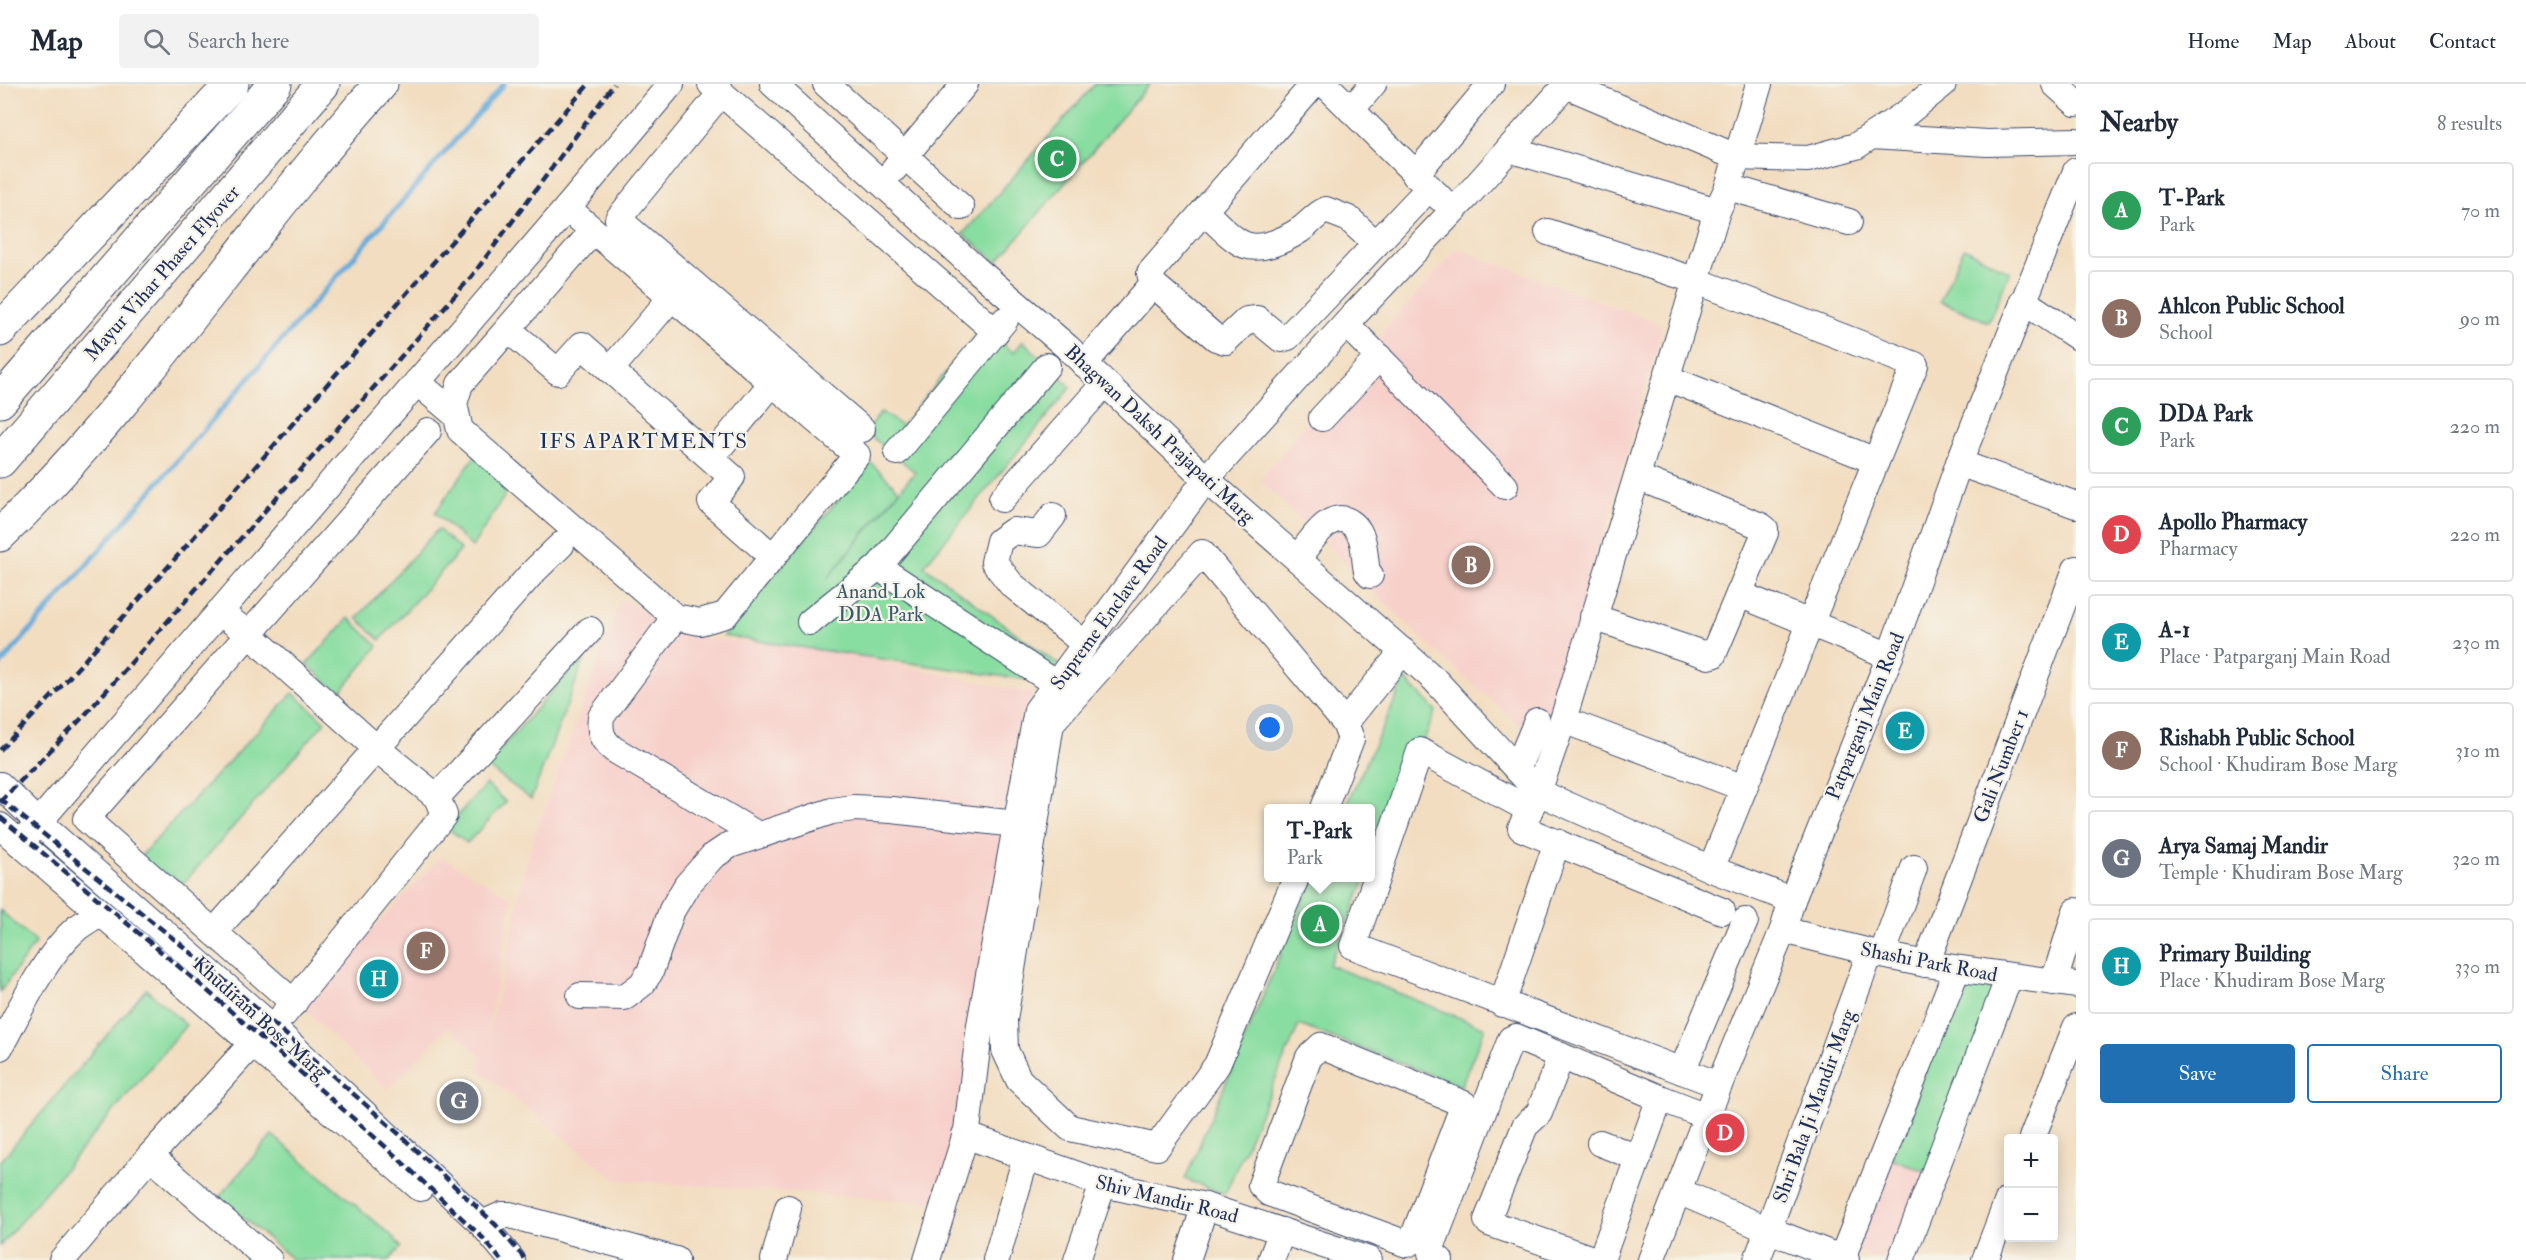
<!DOCTYPE html>
<html lang="en">
<head>
<meta charset="utf-8">
<style>
  :root { --surface:#fff; --page:#f2f2f3; --text:#1f2937; --muted:#747a83; --line:#e0e1e3; --accent:#1f6fb2 }
  body { margin:0; font-family:"IM FELL Double Pica",serif; background:var(--page); color:var(--text) }
  .controls { position:absolute; right:18px; bottom:18px; display:grid; overflow:hidden; border-radius:6px; box-shadow:0 3px 15px #0003 }
  .controls button { width:54px; height:54px; display:grid; place-items:center; padding:0; border:0; border-bottom:2px solid var(--line); background:var(--surface); color:var(--text); font:30px sans-serif }
  .you { position:absolute; left:1270px; top:644px; width:21px; height:21px; margin:-15px; border:4px solid #fff; border-radius:50%; background:#1a73e8; box-shadow:0 0 0 9px #1a73e833 }
  .badge { display:grid; place-items:center; width:39px; height:39px; border-radius:50%; background:var(--accent); color:#fff; font-size:20px; font-weight:700 }
  .pin { position:absolute; translate:-50% -50%; border:3px solid #fff; box-shadow:0 2px 6px #0006 }
  .popup { position:absolute; left:1264px; top:720px; width:111px; height:78px; box-sizing:border-box; display:grid; place-content:center; border-radius:6px; background:var(--surface); filter:drop-shadow(0 2px 4px #0005); font-size:20px; white-space:nowrap; color:var(--muted) }
  .popup b { font-size:22px; color:var(--text) }
  .popup::after { content:''; position:absolute; left:50%; top:100%; margin-left:-12px; border:12px solid transparent; border-top-color:var(--surface) }
  .list { margin:0; padding:0; list-style:none }
  h2 { display:flex; justify-content:space-between; align-items:center; height:78px; margin:0; padding:0 24px; font-size:26px }
  h2 small { font-size:20px; font-weight:400; color:var(--muted) }
  .list li { display:grid; grid-template-columns:39px 1fr auto; gap:18px; align-items:center; box-sizing:border-box; height:96px; margin:0 12px 12px; padding:0 12px; border:2px solid var(--line); border-radius:6px }
  .list b { display:block; font-size:22px; white-space:nowrap }
  .list p { margin:0; font-size:20px; white-space:nowrap; color:var(--muted) }
  .list em { font-size:20px; font-style:normal; color:var(--muted) }
  .actions { display:flex; gap:12px; padding:18px 24px }
  .actions a { flex:1; padding:14px 0; border:2px solid var(--accent); border-radius:6px; text-align:center; font-size:21px; color:var(--accent) }
  .actions .main { background:var(--accent); color:#fff }
  .icon { flex:none; width:33px; height:33px; fill:none; stroke:currentColor; stroke-width:2; stroke-linecap:round; stroke-linejoin:round }
  .map { position:relative; flex:none; width:2076px; height:1176px; overflow:hidden }
  header { display:flex; align-items:center; gap:36px; box-sizing:border-box; height:84px; padding:0 30px; background:var(--surface); border-bottom:2px solid var(--line) }
  header strong { font-size:28px }
  nav { display:flex; gap:33px; margin-inline-start:auto; font-size:21px }
  .search { width:420px; height:54px; background:var(--page); display:flex; align-items:center; gap:15px; box-sizing:border-box; padding:0 21px; border-radius:6px; color:var(--muted); font-size:22px }
  main { display:flex }
  aside { flex:1; background:var(--surface) }
  .map>svg:first-child { display:block }
</style>
</head>
<body>
<header>
<strong>Map</strong>
<div class="search"><svg class="icon" aria-label="search" viewBox="0 0 24 24"><circle cx="10" cy="10" r="6"/><path d="M15 15l6 6"/></svg>Search here</div>
<nav><a>Home</a><a>Map</a><a>About</a><a>Contact</a></nav>
</header>
<main>
<div class="map">
<svg width="2076" height="1176" viewBox="0 0 2076 1176">
  <rect width="100%" height="100%" fill="#f7f3e8"/>
  <filter id="ink" filterUnits="userSpaceOnUse"><feTurbulence type="fractalNoise" baseFrequency=".0167" numOctaves="2"/><feDisplacementMap in="SourceGraphic" scale="12" xChannelSelector="R" yChannelSelector="G"/><feConvolveMatrix kernelMatrix="1 2 1 2 8 2 1 2 1" color-interpolation-filters="sRGB"/></filter>
  <filter id="wash" filterUnits="userSpaceOnUse"><feTurbulence type="fractalNoise" baseFrequency=".008" numOctaves="4" result="noise"/><feDisplacementMap in="SourceGraphic" scale="24" xChannelSelector="R" yChannelSelector="G"/><feGaussianBlur stdDeviation="1.35" result="paint"/><feColorMatrix in="noise" values="0 0 0 0 0 0 0 0 0 0 0 0 0 0 0 0 0 1.4 0 .05"/><feComposite in="paint" operator="in"/></filter>
  <g filter="url(#wash)">
    <rect width="100%" height="100%" fill="#f2ddc0"/>
    <g fill="#f7d0ca">
      <path d="M1458,165L1663,241L1544,662L1433,565L1260,396L1369,263Z"/>
      <path d="M621,514L707,555L811,562L1034,610L941,1119L617,1096L479,986L482,973L448,943L388,1006L300,921L441,773L512,814L485,960L503,892L527,774Z"/>
      <path d="M1891,1074L1927,1088L1893,1176H1881L1856,1166Z"/>
    </g>
    <g fill="#88dda0" stroke="#52867f" stroke-width="1.5">
      <path d="M1095,0H1150L997,178L963,150Z"/>
      <path d="M1964,164L2010,188L1988,238L1940,217Z"/>
      <path d="M983,242L1013,269L1023,257L1071,303L924,482L1066,586L1056,600L723,552L870,378L899,406L827,495L915,388L866,348L881,328L902,342Z"/>
      <path d="M481,363L516,394L472,463L435,429Z"/>
      <path d="M438,445L461,466L380,556L357,534Z"/>
      <path d="M349,534L378,562L339,610L307,580Z"/>
      <path d="M588,566L531,715L486,682Z"/>
      <path d="M1405,595L1436,627L1371,781V724H1345Z"/>
      <path d="M293,609L325,638L176,808L139,774Z"/>
      <path d="M486,700L506,718L467,759L447,744Z"/>
      <path d="M1313,794H1366L1329,881L1485,944L1461,1002L1299,941L1225,1110L1185,1095Z"/>
      <path d="M0,826L36,858L0,908Z"/>
      <path d="M1961,895L1997,909L1927,1088L1891,1074Z"/>
      <path d="M146,905L186,941L0,1162V1078Z"/>
      <path d="M272,1051L391,1151L401,1163L389,1176H293L219,1113Z"/>
    </g>
    <g fill="none" stroke-linecap="round" stroke-linejoin="round">
      <path stroke="#63aada" stroke-width="5" d="M0,581L504,0"/>
    </g>
  </g>
  <g filter="url(#ink)">
    <g fill="none" stroke-linecap="round" stroke-linejoin="round">
      <defs>
        <g id="minor">
          <path d="M711,0L996,248"/>
          <path d="M773,0L976,185L1067,263L1206,395L1434,595L1538,708L1711,785L1792,816"/>
          <path d="M826,0L961,123"/>
          <path d="M1314,0L1150,189L1153,200L1216,254L1225,257L1247,236L1257,235L1281,255L1288,253L1429,104"/>
          <path d="M1325,0L1440,114"/>
          <path d="M2055,0L2076,19"/>
          <path d="M1566,1L1736,73L1808,75L1856,62L1908,28L1943,0"/>
          <path d="M721,9L618,135L862,345"/>
          <path d="M1351,26L1373,0"/>
          <path d="M1871,52L1987,59L2076,57"/>
          <path d="M1509,65L1717,127"/>
          <path d="M894,85L965,0"/>
          <path d="M1415,91L1491,0"/>
          <path d="M1728,103L1849,138"/>
          <path d="M567,124L857,371L725,531L700,538L675,533L460,346L454,320L460,300L593,147"/>
          <path d="M1204,127C1215,137 1226,150 1239,158C1257,170 1285,156 1300,146C1310,139 1315,131 1326,126L1349,135L1376,160"/>
          <path d="M1548,148L1697,197L1915,281L1711,785"/>
          <path d="M2023,217L2076,252"/>
          <path d="M1346,240L1505,402"/>
          <path d="M508,245L558,288L582,261L732,393L711,418L773,473"/>
          <path d="M1084,280L1153,200"/>
          <path d="M610,286L671,214"/>
          <path d="M1667,294L1876,377"/>
          <path d="M417,298L456,331"/>
          <path d="M1322,334L1379,273"/>
          <path d="M897,368L1005,236"/>
          <path d="M711,374L772,299"/>
          <path d="M1959,379L2076,421"/>
          <path d="M1002,415L1105,299"/>
          <path d="M1053,432L1039,450L1013,447L999,457L994,478L1011,500L1085,560"/>
          <path d="M1298,474C1309,460 1330,423 1351,439C1357,443 1362,452 1363,459C1365,468 1365,478 1367,487L1370,491"/>
          <path d="M878,483L1056,600"/>
          <path d="M1739,510L1890,572"/>
          <path d="M219,528L249,550L376,664L437,713L444,731L284,930"/>
          <path d="M675,533L601,633C599,648 602,656 613,665L758,751"/>
          <path d="M1593,533L1709,572L1713,571L1765,449V445L1761,442L1637,393"/>
          <path d="M810,538L878,483L1047,282"/>
          <path d="M1563,636L1744,704"/>
          <path d="M1517,685L1537,637"/>
          <path d="M0,701L38,738L272,943L482,1140L512,1176"/>
          <path d="M437,713L590,546"/>
          <path d="M1324,724L1351,655L1345,639L1403,567"/>
          <path d="M1530,726L1420,667L1353,862L1719,1001"/>
          <path d="M0,742L420,1104"/>
          <path d="M20,760L567,124L671,0"/>
          <path d="M1296,794L1217,981L1157,1063L1070,1044L1019,996L1005,966L1004,936L1051,639L1202,469L1345,639"/>
          <path d="M1722,827L1521,744L1538,708L1563,636L1717,127L1728,103L1759,0"/>
          <path d="M1783,846L1882,871L1926,880L2076,901"/>
          <path d="M214,848L533,488L561,461"/>
          <path d="M1882,871L1914,784"/>
          <path d="M1926,880L2076,485"/>
          <path d="M2054,898L2076,827"/>
          <path d="M580,912L625,913L642,900L650,888L672,826L687,801L712,773L730,761L832,727L854,724L892,726L1016,740"/>
          <path d="M294,919L86,735L428,347"/>
          <path d="M1502,920L1557,758"/>
          <path d="M1321,962L1464,1020L1412,1157L1407,1160L1269,1109L1261,1101L1309,973Z"/>
          <path d="M0,963C20,926 45,871 77,844C84,839 92,834 100,829"/>
          <path d="M1561,972L1539,1029L1525,1042L1487,1136L1489,1139L1595,1176"/>
          <path d="M1682,987L1745,837"/>
          <path d="M965,1051L1103,1100L1205,1122L1369,1176"/>
          <path d="M2032,1054L2076,943"/>
          <path d="M1600,1059L1638,1074"/>
          <path d="M150,1072L269,1176"/>
          <path d="M1678,1107L1769,1146L1846,1176"/>
          <path d="M482,1140L502,1131H510L676,1176"/>
          <path d="M62,1176L150,1072L251,961"/>
          <path d="M774,1176L788,1124"/>
          <path d="M927,1176L967,1046L980,941L1037,626L1206,395L1352,233L1468,111L1567,0"/>
          <path d="M996,1176L1026,1073"/>
          <path d="M1077,1176L1103,1100"/>
          <path d="M1187,1176L1205,1122"/>
          <path d="M1271,1176L1282,1147"/>
          <path d="M1440,1176L1431,1169V1164L1511,955L1516,953L1660,1014L1707,1032"/>
          <path d="M1601,1176L1660,1014"/>
          <path d="M1651,1176L1719,1001L1783,846L1792,816L1890,572L1959,379L2076,87"/>
          <path d="M1757,1176L1870,869"/>
          <path d="M1839,1176L1844,1169L1957,885"/>
          <path d="M1901,1176L2009,893"/>
          <path d="M1985,1176L2008,1116"/>
        </g>
        <g id="highway">
          <path d="M0,246L232,0"/>
          <path d="M0,317L275,0"/>
          <path d="M0,377L323,0"/>
          <path d="M0,451C142,314 249,146 381,0"/>
        </g>
      </defs>
      <use href="#minor" stroke="#3b496d" stroke-width="28"/>
      <use href="#highway" stroke="#3b496d" stroke-width="35"/>
      <use href="#minor" stroke="#fff" stroke-width="26"/>
      <use href="#highway" stroke="#fff" stroke-width="33"/>
      <g stroke="#1b2f5e" stroke-width="4.5" stroke-dasharray="9 4.5" stroke-linecap="butt">
        <path d="M0,666L56,608L160,492L589,0"/>
        <path d="M0,715L215,888L399,1050L496,1141L526,1176"/>
        <path d="M0,718L84,632L472,192L614,0"/>
        <path d="M0,733L202,902L387,1064L483,1154L501,1176"/>
      </g>
    </g>
  </g>
  <g text-anchor="middle" dominant-baseline="central" stroke-width="4.5" stroke-linejoin="round" paint-order="stroke">
    <g font-size="20" fill="#1b2f5e" stroke="#f7f3e8">
      <text transform="translate(162 189) rotate(-49)">Mayur Vihar Phase1 Flyover</text>
      <text transform="translate(1160 350) rotate(43)">Bhagwan Daksh Prajapati Marg</text>
      <text transform="translate(1109 529) rotate(-54)">Supreme Enclave Road</text>
      <text transform="translate(1865 632) rotate(-68)">Patparganj Main Road</text>
      <text transform="translate(2001 682) rotate(-69)">Gali Number 1</text>
      <text transform="translate(1929 878) rotate(11)">Shashi Park Road</text>
      <text transform="translate(260 934) rotate(42)">Khudiram Bose Marg</text>
      <text transform="translate(1814 1022) rotate(-70)">Shri Bala Ji Mandir Marg</text>
      <text transform="translate(1167 1115) rotate(14)">Shiv Mandir Road</text>
    </g>
    <g font-size="20" fill="#365a6e" stroke="#f7f3e8">
      <text x="881" y="507">Anand Lok<tspan x="881" dy="23">DDA Park</tspan></text>
    </g>
    <g font-size="21" letter-spacing="1.5" fill="#1b2f5e" stroke="#f7f3e8">
      <text x="644" y="357">IFS APARTMENTS</text>
    </g>
  </g>
</svg>
<div class="controls">
<button>+</button>
<button>−</button>
</div>
<div class="you"></div>
<div class="pin badge" style="left:1320px;top:840px;background:#2e9e5b">A</div>
<div class="popup"><b>T-Park</b>Park</div>
<div class="pin badge" style="left:1471px;top:481px;background:#8d6e63">B</div>
<div class="pin badge" style="left:1057px;top:75px;background:#2e9e5b">C</div>
<div class="pin badge" style="left:1725px;top:1049px;background:#e0444e">D</div>
<div class="pin badge" style="left:1905px;top:647px;background:#0f9aa8">E</div>
<div class="pin badge" style="left:426px;top:867px;background:#8d6e63">F</div>
<div class="pin badge" style="left:459px;top:1017px;background:#6b7280">G</div>
<div class="pin badge" style="left:379px;top:895px;background:#0f9aa8">H</div>
</div>
<aside>
<h2>Nearby<small>8 results</small></h2>
<ul class="list">
<li><span class="badge" style="background:#2e9e5b">A</span><div><b>T-Park</b><p>Park</p></div><em>70 m</em></li>
<li><span class="badge" style="background:#8d6e63">B</span><div><b>Ahlcon Public School</b><p>School</p></div><em>90 m</em></li>
<li><span class="badge" style="background:#2e9e5b">C</span><div><b>DDA Park</b><p>Park</p></div><em>220 m</em></li>
<li><span class="badge" style="background:#e0444e">D</span><div><b>Apollo Pharmacy</b><p>Pharmacy</p></div><em>220 m</em></li>
<li><span class="badge" style="background:#0f9aa8">E</span><div><b>A-1</b><p>Place · Patparganj Main Road</p></div><em>230 m</em></li>
<li><span class="badge" style="background:#8d6e63">F</span><div><b>Rishabh Public School</b><p>School · Khudiram Bose Marg</p></div><em>310 m</em></li>
<li><span class="badge" style="background:#6b7280">G</span><div><b>Arya Samaj Mandir</b><p>Temple · Khudiram Bose Marg</p></div><em>320 m</em></li>
<li><span class="badge" style="background:#0f9aa8">H</span><div><b>Primary Building</b><p>Place · Khudiram Bose Marg</p></div><em>330 m</em></li>
</ul>
<div class="actions"><a class="main">Save</a><a>Share</a></div>
</aside>
</main>
</body>
</html>
